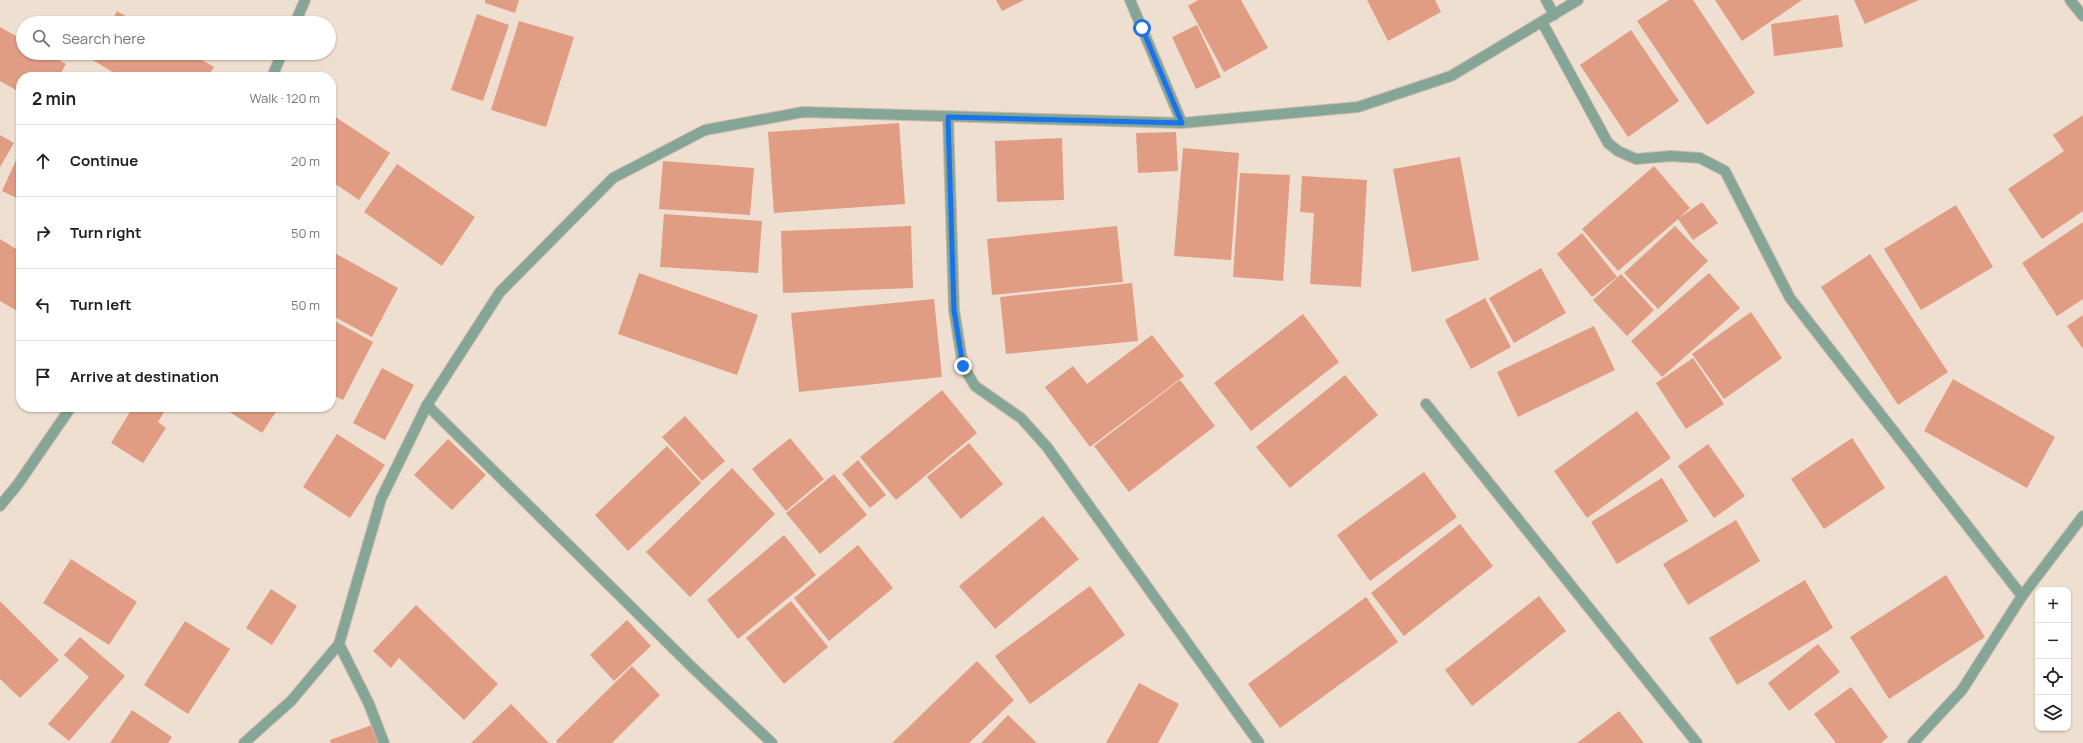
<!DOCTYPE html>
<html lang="en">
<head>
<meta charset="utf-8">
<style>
  :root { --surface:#fff; --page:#f6f6f6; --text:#222; --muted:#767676; --line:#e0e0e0 }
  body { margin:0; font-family:Manrope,sans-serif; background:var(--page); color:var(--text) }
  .controls { position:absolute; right:12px; bottom:12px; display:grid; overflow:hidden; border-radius:8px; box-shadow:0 1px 3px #0004 }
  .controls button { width:36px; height:36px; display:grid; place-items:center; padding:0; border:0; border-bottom:1px solid var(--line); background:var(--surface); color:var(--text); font:20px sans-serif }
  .stop { position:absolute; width:12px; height:12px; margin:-9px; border:3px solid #1a73e8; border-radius:50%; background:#fff }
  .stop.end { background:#1a73e8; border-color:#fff; box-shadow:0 1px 4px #0008 }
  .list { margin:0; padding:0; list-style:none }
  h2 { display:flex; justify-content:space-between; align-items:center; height:52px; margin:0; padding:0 16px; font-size:17px }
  h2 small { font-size:13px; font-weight:400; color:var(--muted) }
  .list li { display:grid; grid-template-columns:26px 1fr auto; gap:12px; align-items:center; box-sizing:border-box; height:72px; padding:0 16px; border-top:1px solid var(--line) }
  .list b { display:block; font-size:15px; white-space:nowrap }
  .list em { font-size:13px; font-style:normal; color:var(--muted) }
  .icon { flex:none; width:22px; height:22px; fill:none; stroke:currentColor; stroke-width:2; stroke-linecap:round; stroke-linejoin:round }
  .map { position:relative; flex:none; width:2083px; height:743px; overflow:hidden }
  .search { position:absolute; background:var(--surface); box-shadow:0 1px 3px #0004; left:16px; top:16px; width:320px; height:44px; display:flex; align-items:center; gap:10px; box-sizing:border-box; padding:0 14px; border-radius:22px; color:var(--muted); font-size:15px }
  .panel { position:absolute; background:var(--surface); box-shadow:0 1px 3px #0004; left:16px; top:72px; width:320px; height:340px; border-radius:16px }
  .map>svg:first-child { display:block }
</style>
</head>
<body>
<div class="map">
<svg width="2083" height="743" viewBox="0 0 2083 743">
  <rect width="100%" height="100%" fill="#efdfd0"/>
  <g fill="#e19c84">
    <path d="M485,0H519L515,13L485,3Z"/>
    <path d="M996,0H1024L1002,11Z"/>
    <path d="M1198,0H1241L1268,48L1224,72L1188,6Z"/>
    <path d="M1367,0H1435L1441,12L1388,41Z"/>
    <path d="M1669,0H1693L1755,93L1707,125L1637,21Z"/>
    <path d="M1715,0H1802L1742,41Z"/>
    <path d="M1854,0H1919L1865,24Z"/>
    <path d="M117,11L138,23H111Z"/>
    <path d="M477,14L509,25L483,101L451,90Z"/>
    <path d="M1838,15L1843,47L1774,56L1771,24Z"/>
    <path d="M519,21L574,37L546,127L491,110Z"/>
    <path d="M1197,25L1221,77L1196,89L1172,37Z"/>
    <path d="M0,27L23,40V53H46L66,64L59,77H21V93L0,81Z"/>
    <path d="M1631,30L1679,101L1628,137L1580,65Z"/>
    <path d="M94,53H190L214,67L208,77H121L91,59Z"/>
    <path d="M331,114L390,153L359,200L331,181Z"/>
    <path d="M2083,115V211L2042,239L2008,189L2064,151L2053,135Z"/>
    <path d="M899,123L905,204L774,213L768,132Z"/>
    <path d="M1176,132L1178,171L1138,173L1136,133Z"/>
    <path d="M0,135L14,143L0,167Z"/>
    <path d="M1062,138L1064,200L997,202L995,141Z"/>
    <path d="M1183,148L1239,153L1231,260L1174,256Z"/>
    <path d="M21,149V200L2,191Z"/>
    <path d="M1460,157L1479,260L1412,272L1393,169Z"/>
    <path d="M663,161L754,168L750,215L659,209Z"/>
    <path d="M397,164L475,217L442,266L364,212Z"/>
    <path d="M1654,166L1690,208L1679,218L1702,202L1718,223L1693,240L1678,219L1618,271L1582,229Z"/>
    <path d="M1240,173L1290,175L1283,281L1233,277Z"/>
    <path d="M1302,176L1367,180L1361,287L1310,284L1314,213L1300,212Z"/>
    <path d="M1956,205L1993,267L1921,310L1884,249Z"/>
    <path d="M664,214L762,221L758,273L660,267Z"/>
    <path d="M2083,222V299L2057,316L2022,263Z"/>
    <path d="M911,226L913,288L783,293L781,231Z"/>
    <path d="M1117,226L1123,282L992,295L987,239Z"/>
    <path d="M1675,226L1708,261L1658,309L1624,273Z"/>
    <path d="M1582,233L1617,277L1592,297L1557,254Z"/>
    <path d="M0,239L21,252V313L0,301Z"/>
    <path d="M331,251L398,288L372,337L331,315Z"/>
    <path d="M1870,254L1948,372L1898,405L1821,287Z"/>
    <path d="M1541,268L1566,313L1514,343L1489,298Z"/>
    <path d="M639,273L758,315L737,375L618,334Z"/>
    <path d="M1709,273L1740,308L1662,377L1631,341Z"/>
    <path d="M1621,274L1654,310L1627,336L1593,300Z"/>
    <path d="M1132,283L1138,341L1006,354L1000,297Z"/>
    <path d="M1485,298L1511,347L1471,369L1445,320Z"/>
    <path d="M934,299L942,377L799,392L791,313Z"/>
    <path d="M1751,312L1782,358L1724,399L1692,354Z"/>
    <path d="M1303,314L1339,362L1251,431L1214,383Z"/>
    <path d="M2083,315V349L2067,326Z"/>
    <path d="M331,319L373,342L343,400L331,394Z"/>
    <path d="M1594,326L1615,370L1518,417L1497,372Z"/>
    <path d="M1152,335L1184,376L1090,447L1045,387L1073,366L1087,384Z"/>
    <path d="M1693,358L1724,404L1686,429L1656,383Z"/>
    <path d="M382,368L414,385L385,440L353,423Z"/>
    <path d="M1345,375L1378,415L1290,488L1256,447Z"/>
    <path d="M1953,379L2055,437L2027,488L1924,431Z"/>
    <path d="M1180,380L1215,426L1129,492L1094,446Z"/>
    <path d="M942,390L977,433L896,500L860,457Z"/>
    <path d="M133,407H167L158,422L166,428L143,463L111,443Z"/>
    <path d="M222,407H279L262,433Z"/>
    <path d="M1637,411L1671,458L1587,518L1554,471Z"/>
    <path d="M685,416L725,461L702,481L662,437Z"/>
    <path d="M337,434L385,465L350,518L303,487Z"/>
    <path d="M790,438L824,479L786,511L752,469Z"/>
    <path d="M1852,438L1885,488L1824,529L1791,479Z"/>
    <path d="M448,439L486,475L452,510L414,475Z"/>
    <path d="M969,443L1003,484L961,519L927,477Z"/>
    <path d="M1708,444L1745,496L1714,518L1678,466Z"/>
    <path d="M667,446L701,483L628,551L595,515Z"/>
    <path d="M858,460L886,495L870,508L842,474Z"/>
    <path d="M732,468L775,514L690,597L646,552Z"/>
    <path d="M1424,472L1457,517L1370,581L1337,535Z"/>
    <path d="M834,474L867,515L820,554L786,513Z"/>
    <path d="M1662,478L1688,521L1617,564L1591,522Z"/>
    <path d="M1043,516L1079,559L995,629L959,586Z"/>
    <path d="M1736,520L1760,561L1688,605L1663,564Z"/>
    <path d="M1460,524L1493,566L1404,636L1371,593Z"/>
    <path d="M784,535L816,575L738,639L707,600Z"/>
    <path d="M858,545L893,588L829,641L794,598Z"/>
    <path d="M71,559L137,602L109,645L43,603Z"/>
    <path d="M1946,575L1985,637L1889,699L1850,637Z"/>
    <path d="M1805,580L1833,628L1737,685L1709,638Z"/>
    <path d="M1090,586L1125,635L1030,704L995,656Z"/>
    <path d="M271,589L297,606L272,645L246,628Z"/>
    <path d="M1539,596L1566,631L1472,706L1445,670Z"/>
    <path d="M1366,597L1398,642L1280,728L1248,684Z"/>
    <path d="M0,601L59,660L20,698L0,679Z"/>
    <path d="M791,601L828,647L784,684L746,638Z"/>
    <path d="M416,605L498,684L464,720L399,658L391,668L373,651Z"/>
    <path d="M627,620L651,646L614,681L590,655Z"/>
    <path d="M185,621L230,649L188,714L144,685Z"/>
    <path d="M80,637L125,676L69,741L48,724L89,677L64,655Z"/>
    <path d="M1818,644L1840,672L1789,711L1768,683Z"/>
    <path d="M977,661L1014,700L969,743H892Z"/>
    <path d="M632,666L660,695L612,743H558L556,741Z"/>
    <path d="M1139,683L1179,704L1158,743H1106Z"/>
    <path d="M1851,687L1888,737L1881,743H1836L1814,714Z"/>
    <path d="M511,704L549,743H471Z"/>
    <path d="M132,710L172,737L168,743H110Z"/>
    <path d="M1619,711L1644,743H1577Z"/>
    <path d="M1008,715L1037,743H981Z"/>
    <path d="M372,725L378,743H331L330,740Z"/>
  </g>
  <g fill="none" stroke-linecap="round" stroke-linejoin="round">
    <defs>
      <g id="minor">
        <path d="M1130,0L1182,123"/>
        <path d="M1546,0L1554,15"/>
        <path d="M2070,0L2083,16"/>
        <path d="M1542,22L1608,143L1618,151L1636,159L1671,156L1700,158L1725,171L1790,298L2022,596"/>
        <path d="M295,23L305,0"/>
        <path d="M272,77L282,53"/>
        <path d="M948,117L954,310L963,366L975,386L1021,418L1047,447L1259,743"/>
        <path d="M1426,404L1697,743"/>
        <path d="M427,405L694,669L772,743"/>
        <path d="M0,506L18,484L71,407"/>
        <path d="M339,644L369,704L384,743"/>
        <path d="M244,743L291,701L339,644L381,499L427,405L500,292L613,178L705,130L803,112L1182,123L1358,107L1451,76L1578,0"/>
        <path d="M1913,743L1962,690L2022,596L2083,516"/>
      </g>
    </defs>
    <use href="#minor" stroke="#c9bbae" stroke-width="12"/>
    <use href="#minor" stroke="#85a597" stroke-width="10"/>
  </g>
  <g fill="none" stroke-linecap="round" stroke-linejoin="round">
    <path stroke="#1a73e8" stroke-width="5" d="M963,366L954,310L948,117L1182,123L1142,28"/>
  </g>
</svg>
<div class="controls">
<button>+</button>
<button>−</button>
<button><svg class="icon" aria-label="locate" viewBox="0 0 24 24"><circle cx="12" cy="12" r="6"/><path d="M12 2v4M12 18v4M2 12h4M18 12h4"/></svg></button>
<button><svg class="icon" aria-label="layers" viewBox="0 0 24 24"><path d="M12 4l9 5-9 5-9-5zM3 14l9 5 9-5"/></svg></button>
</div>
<div class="stop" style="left:1142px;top:28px"></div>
<div class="stop end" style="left:963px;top:366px"></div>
<div class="search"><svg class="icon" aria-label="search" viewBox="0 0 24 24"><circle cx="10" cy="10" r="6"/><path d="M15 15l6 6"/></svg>Search here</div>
<section class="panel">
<h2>2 min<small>Walk · 120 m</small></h2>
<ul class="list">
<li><svg class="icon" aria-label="ahead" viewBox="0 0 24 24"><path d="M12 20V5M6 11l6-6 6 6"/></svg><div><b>Continue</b></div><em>20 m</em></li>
<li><svg class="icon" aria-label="right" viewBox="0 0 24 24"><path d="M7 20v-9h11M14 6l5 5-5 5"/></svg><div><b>Turn right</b></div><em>50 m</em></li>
<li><svg class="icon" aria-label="left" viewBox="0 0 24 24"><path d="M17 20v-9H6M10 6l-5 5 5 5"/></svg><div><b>Turn left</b></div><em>50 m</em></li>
<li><svg class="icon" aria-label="arrive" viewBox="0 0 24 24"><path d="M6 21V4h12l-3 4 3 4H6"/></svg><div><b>Arrive at destination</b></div></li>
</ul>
</section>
</div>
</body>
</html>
